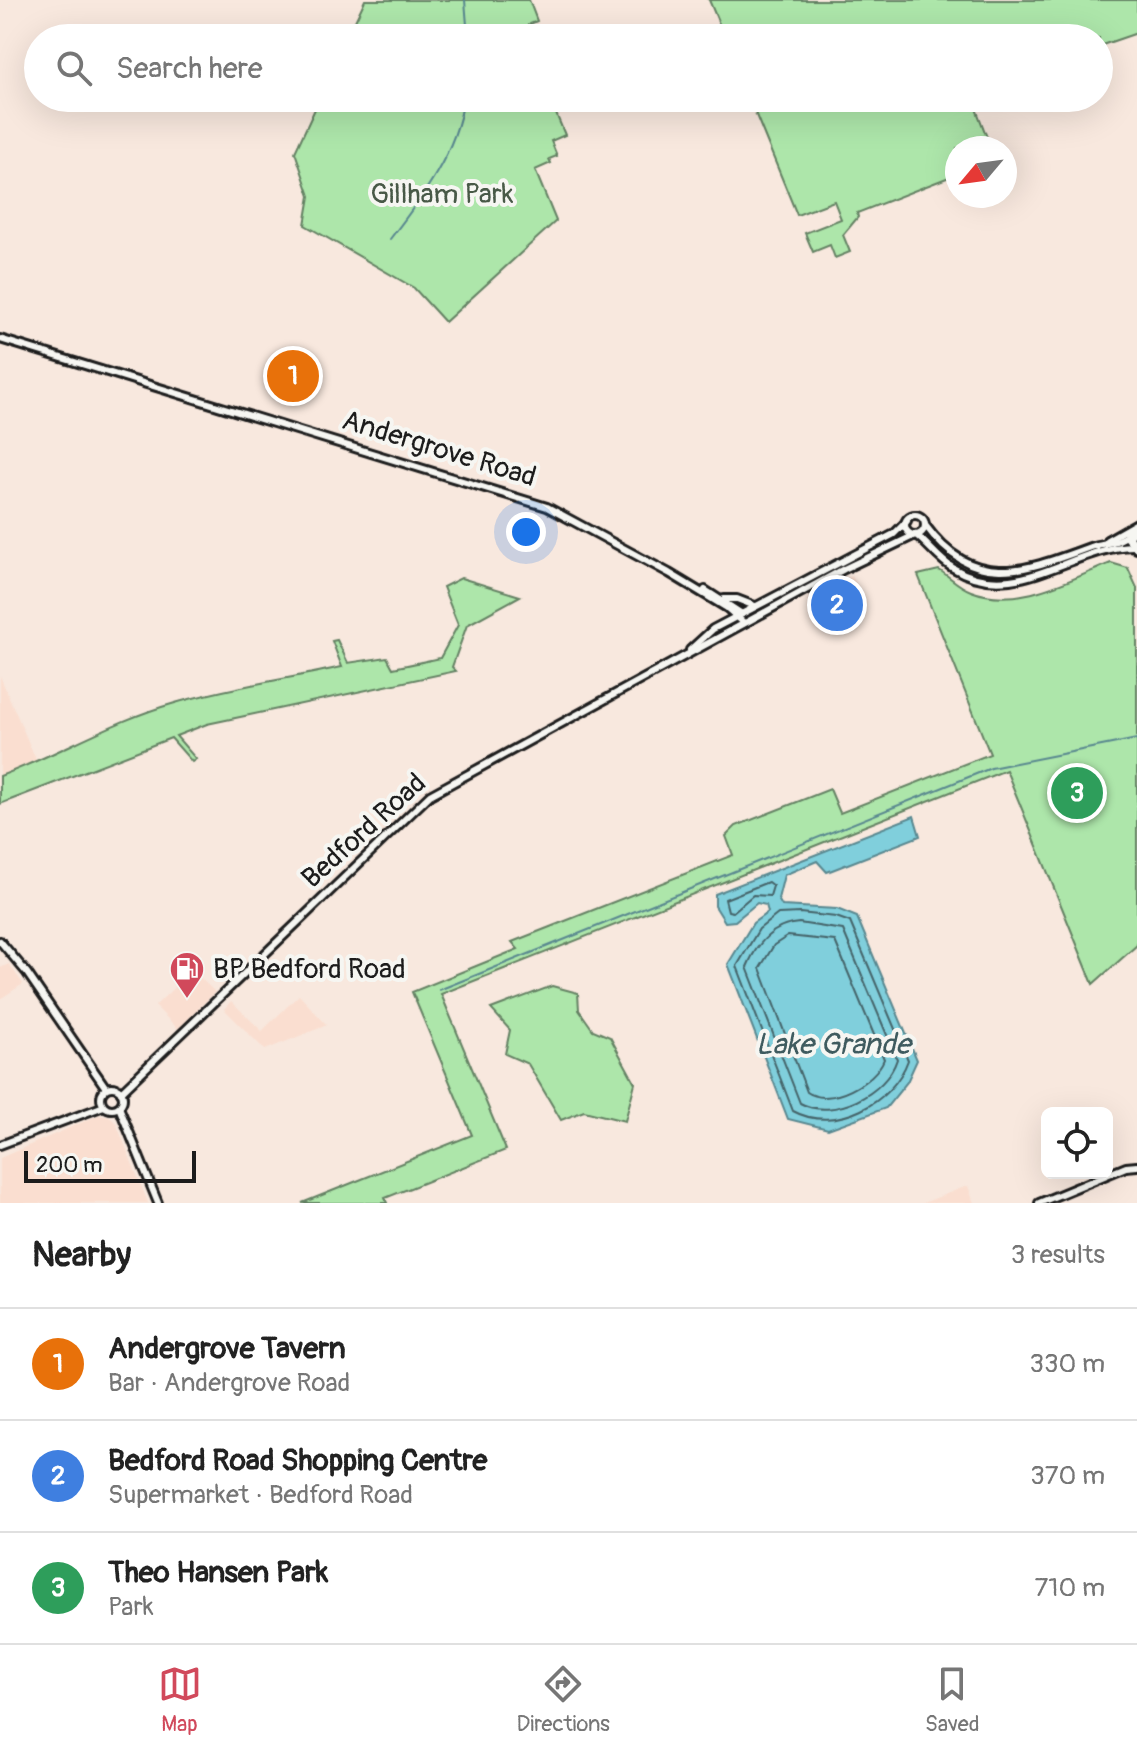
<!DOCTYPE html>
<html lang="en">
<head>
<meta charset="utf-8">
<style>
  :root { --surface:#fff; --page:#f6f6f6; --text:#222; --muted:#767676; --line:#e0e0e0; --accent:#d1495b }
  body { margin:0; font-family:Pangolin,sans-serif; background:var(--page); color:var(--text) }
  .controls { position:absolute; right:24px; bottom:24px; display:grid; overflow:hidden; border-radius:12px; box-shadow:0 8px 32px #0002 }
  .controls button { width:72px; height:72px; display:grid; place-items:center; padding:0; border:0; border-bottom:2px solid var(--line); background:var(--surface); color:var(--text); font:40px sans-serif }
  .compass { position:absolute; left:945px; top:136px; width:72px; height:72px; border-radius:50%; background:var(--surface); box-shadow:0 8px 32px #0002; rotate:241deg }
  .scale { position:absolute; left:24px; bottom:20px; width:172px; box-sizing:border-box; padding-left:8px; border:4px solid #1c1c1c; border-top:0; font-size:22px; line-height:28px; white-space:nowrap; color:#1c1c1c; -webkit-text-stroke:6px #f6f6f2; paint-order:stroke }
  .you { position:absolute; left:526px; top:532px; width:28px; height:28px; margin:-20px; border:6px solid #fff; border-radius:50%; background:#1a73e8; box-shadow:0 0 0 12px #1a73e833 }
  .badge { display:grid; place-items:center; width:52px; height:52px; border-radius:50%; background:var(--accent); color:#fff; font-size:26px; font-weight:700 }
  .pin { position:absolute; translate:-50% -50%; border:4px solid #fff; box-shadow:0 2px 8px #0006 }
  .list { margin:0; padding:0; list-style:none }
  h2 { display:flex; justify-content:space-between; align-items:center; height:104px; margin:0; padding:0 32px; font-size:34px }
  h2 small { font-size:26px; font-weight:400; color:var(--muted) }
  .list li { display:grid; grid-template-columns:52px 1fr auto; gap:24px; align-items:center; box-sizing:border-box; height:112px; padding:0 32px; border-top:2px solid var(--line) }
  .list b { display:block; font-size:30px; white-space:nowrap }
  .list p { margin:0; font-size:26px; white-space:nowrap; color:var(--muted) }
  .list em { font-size:26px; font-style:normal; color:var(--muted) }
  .icon { flex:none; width:44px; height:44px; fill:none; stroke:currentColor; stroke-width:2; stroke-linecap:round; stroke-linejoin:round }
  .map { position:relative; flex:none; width:1137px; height:1203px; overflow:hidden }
  .search { position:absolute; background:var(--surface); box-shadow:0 8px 32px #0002; left:24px; right:24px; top:24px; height:88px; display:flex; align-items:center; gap:20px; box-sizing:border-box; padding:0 28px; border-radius:44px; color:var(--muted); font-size:30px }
  .sheet { height:440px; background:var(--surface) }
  nav { display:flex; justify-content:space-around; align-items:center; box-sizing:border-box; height:112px; border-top:2px solid var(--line); background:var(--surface); font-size:22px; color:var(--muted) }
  nav a { display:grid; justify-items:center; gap:4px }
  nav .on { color:var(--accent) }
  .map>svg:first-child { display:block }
</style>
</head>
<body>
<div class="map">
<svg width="1137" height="1203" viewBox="0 0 1137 1203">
  <rect width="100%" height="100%" fill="#f8e8de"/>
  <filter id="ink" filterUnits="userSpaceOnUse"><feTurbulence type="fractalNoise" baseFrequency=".0125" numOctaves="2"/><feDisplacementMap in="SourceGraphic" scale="16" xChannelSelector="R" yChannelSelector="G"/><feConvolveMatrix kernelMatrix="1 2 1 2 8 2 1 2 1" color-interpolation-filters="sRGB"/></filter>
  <g filter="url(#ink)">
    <g fill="#faded0">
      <path d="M852,576L867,603L820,628L808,600Z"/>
      <path d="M0,676L37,762L0,776Z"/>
      <path d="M9,964L23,984L0,999V968Z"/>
      <path d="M192,970L215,992L178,1029L155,1006Z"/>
      <path d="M299,995L327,1025L265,1050L224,1009L231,1001L262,1031Z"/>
      <path d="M99,1115L110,1117L116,1123L148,1203H0V1158Z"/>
      <path d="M968,1186L974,1203H923L967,1186Z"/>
    </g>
    <g fill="#ade6aa" stroke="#648163" stroke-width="2">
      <path d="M365,0H529L537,21L528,25L527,38H347Z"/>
      <path d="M709,0H1137V33L1099,46V38H725Z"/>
      <path d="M320,98H565L552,104L565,135L551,141L557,156L549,159L551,163L535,170L556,221L445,322L414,288L305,225L310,196L295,152Z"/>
      <path d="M749,98H972L991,148H957V174L857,213L858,217L843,235L850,252L835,258L830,245L813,252L805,233L841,219L834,201L797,215Z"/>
      <path d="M1111,563L1128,568L1137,588V945L1093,984L1006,770L441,994L506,1150L385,1198L387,1203H302L472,1135L412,992L518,949L512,942L733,855L726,836L736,826L830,789L840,813L990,754L918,575L939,570C949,576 959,587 971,591C1017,609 1067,581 1111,563Z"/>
      <path d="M461,578L520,596L467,625L452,667L456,671L207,724L176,736L196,759L192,762L171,738L0,804V776C59,754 114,720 175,703C229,687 287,679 342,667L332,641L337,640L348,663L387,657L393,668L440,658L458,625L443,587Z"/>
      <path d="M552,986L578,993L579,1010L593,1030L610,1037L635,1083L625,1121L584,1111L561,1120L528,1064L505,1054L510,1030L491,1009Z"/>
    </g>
    <path fill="#80cfdc" stroke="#58878f" stroke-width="2" d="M914,816L920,836L827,872L817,861L784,875L778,899L782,906L837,909L857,917L917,1060L907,1082L886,1108L828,1129L788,1119L728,964L753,923L768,912L766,905L757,903L735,921L725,922L715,906V894Z"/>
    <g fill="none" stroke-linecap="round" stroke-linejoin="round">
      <g stroke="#446469" stroke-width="2">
        <path d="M768,882L773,886L770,896L753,895L733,912L728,911L725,899Z"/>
        <path d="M800,913L836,917L850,922L908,1060C893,1103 835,1134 793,1111L737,966L759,929L778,914Z"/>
        <path d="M799,923L843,930L897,1059C886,1094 833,1121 800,1103L747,967C757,943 772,925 799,923Z"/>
        <path d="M788,936L835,941L884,1059C875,1082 830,1108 807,1092L760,968L774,945Z"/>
      </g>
      <g stroke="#58878f" stroke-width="2">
        <path d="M465,0L468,38"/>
        <path d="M390,239C423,196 456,153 464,98"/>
        <path d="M439,990L991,768L1137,739"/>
      </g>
      <defs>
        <g id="minor">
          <path d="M0,339L547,507L669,573L727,608L744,623"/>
          <circle cx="915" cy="525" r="10"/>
          <path d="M925,525C974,592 1025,571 1090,547C1104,542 1119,544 1129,533"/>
          <path d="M916,535C929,545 939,560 953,568C1015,606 1072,547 1133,546"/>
          <path d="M1107,540L1137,523"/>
          <path d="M705,590L742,614"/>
          <path d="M724,599H737L755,606"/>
          <path d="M690,650L713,629L894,534L907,521"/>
          <path d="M0,941L27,973L106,1088"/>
          <circle cx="112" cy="1098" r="11"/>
          <path d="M121,1092L430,795L844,569L915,535"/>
          <path d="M119,1107L158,1203"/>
          <path d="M0,1145L104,1106"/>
          <path d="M1039,1203L1126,1167L1137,1166"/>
        </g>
        <path id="major" d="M1137,527L1128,537L1137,548"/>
      </defs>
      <use href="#minor" stroke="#1c1c1c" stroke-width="12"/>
      <use href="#major" stroke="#1c1c1c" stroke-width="14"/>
      <use href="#minor" stroke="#f6f6f2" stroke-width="6"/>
      <use href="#major" stroke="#f6f6f2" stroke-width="8"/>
    </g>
  </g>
  <defs>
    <symbol id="fuel-pin" viewBox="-11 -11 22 30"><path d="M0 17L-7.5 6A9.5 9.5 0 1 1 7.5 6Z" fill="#d1495b" stroke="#f6f6f2"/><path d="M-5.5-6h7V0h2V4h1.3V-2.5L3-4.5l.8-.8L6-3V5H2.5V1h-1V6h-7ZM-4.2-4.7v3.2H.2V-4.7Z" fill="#fff"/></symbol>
  </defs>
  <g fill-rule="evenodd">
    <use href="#fuel-pin" x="167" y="949" width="40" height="54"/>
  </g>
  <g text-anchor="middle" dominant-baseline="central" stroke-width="8" stroke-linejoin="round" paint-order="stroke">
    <g font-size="28" fill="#485947" stroke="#f6f6f2">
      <text x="442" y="194">Gillham Park</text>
    </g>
    <g font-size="28" fill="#1c1c1c" stroke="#f6f6f2">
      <text transform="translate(439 449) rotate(17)">Andergrove Road</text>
      <text transform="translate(364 831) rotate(-42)">Bedford Road</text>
    </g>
    <g font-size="28" fill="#1c1c1c" stroke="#f6f6f2" text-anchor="start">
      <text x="213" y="969">BP Bedford Road</text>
    </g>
    <g font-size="30" font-style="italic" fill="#3f5b5f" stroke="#f6f6f2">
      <text x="833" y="1044">Lake Grande</text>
    </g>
  </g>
</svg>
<div class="controls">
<button><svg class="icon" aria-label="locate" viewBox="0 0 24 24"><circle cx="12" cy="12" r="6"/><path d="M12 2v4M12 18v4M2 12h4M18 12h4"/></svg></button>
</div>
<svg class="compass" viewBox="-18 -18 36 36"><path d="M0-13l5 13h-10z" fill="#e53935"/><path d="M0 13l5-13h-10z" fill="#767676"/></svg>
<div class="scale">200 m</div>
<div class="you"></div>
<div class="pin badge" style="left:293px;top:376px;background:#e8710a">1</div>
<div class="pin badge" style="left:837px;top:605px;background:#3f7fe0">2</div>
<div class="pin badge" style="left:1077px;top:793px;background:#2e9e5b">3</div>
<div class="search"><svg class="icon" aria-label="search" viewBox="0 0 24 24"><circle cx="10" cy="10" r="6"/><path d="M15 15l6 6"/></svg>Search here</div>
</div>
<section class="sheet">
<h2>Nearby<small>3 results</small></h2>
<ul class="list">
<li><span class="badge" style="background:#e8710a">1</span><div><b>Andergrove Tavern</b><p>Bar · Andergrove Road</p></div><em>330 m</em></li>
<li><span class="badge" style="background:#3f7fe0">2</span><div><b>Bedford Road Shopping Centre</b><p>Supermarket · Bedford Road</p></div><em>370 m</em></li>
<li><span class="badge" style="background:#2e9e5b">3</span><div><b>Theo Hansen Park</b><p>Park</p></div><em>710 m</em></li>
</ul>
</section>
<nav>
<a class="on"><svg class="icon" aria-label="map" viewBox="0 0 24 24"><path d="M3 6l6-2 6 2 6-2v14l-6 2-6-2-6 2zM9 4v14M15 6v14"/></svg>Map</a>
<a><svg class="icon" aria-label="directions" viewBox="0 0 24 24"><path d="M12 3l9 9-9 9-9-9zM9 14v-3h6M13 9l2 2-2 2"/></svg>Directions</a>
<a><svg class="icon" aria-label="saved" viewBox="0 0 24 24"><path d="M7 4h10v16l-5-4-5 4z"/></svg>Saved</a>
</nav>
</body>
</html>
